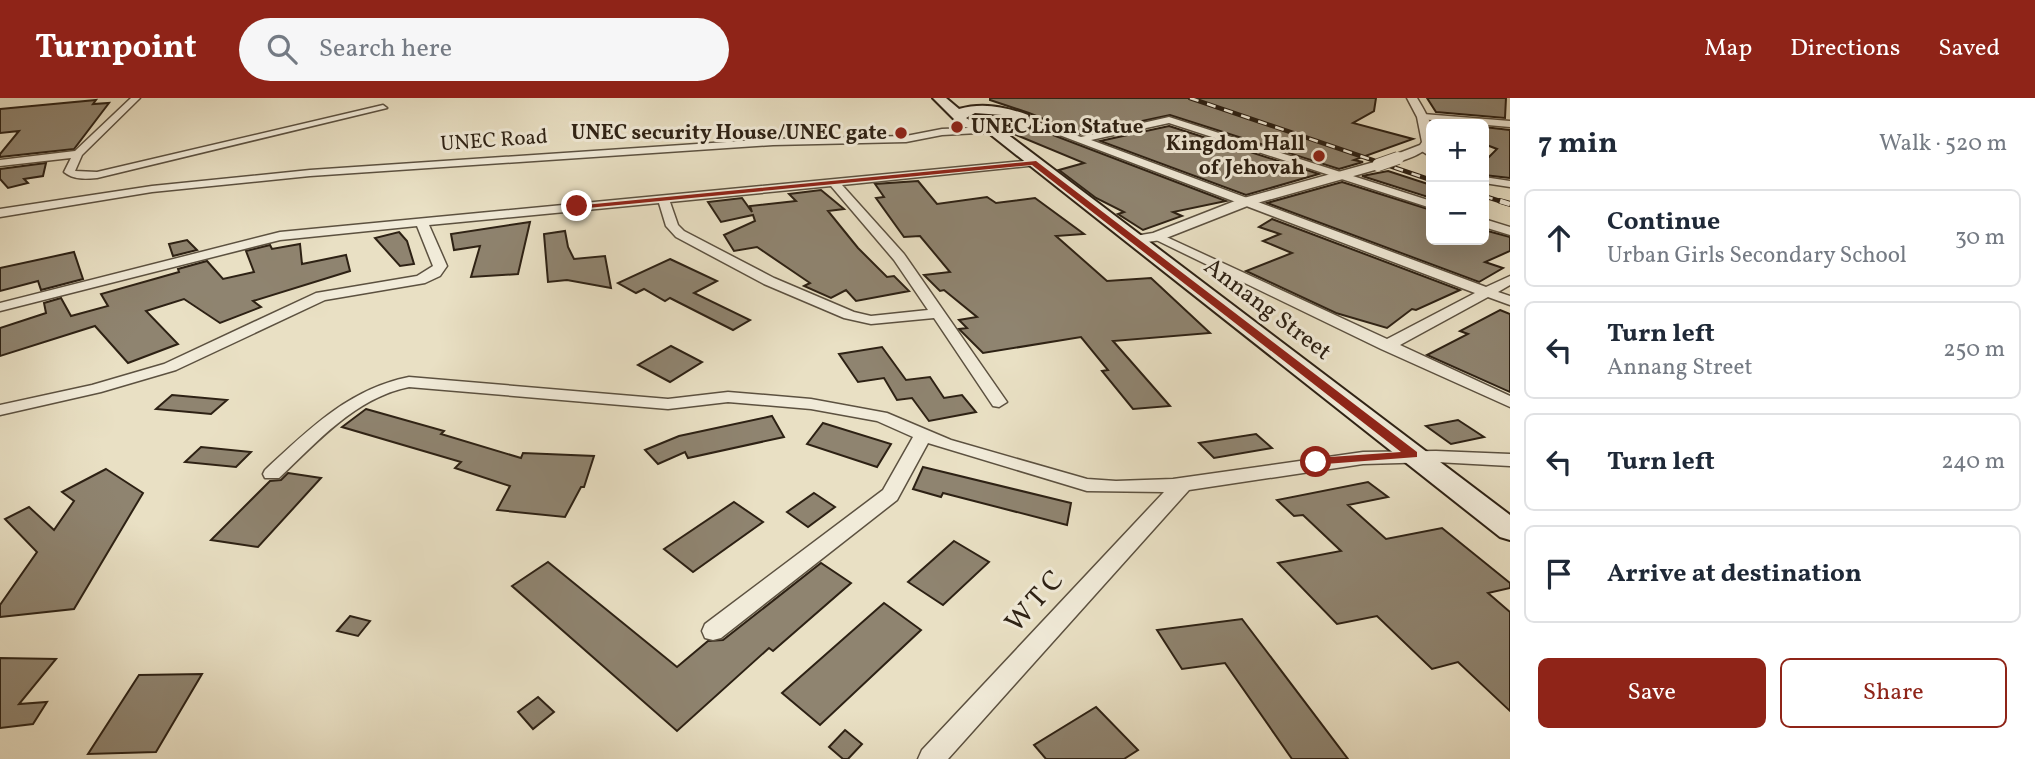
<!DOCTYPE html>
<html lang="en">
<head>
<meta charset="utf-8">
<style>
  :root { --surface:#fff; --page:#f6f6f7; --text:#1f2937; --muted:#747a83; --line:#e0e1e3; --accent:#8f2418 }
  body { margin:0; font-family:Vollkorn,serif; background:var(--page); color:var(--text) }
  .controls { position:absolute; right:21px; top:21px; display:grid; overflow:hidden; border-radius:10px; box-shadow:0 7px 28px #0002 }
  .controls button { width:63px; height:63px; display:grid; place-items:center; padding:0; border:0; border-bottom:2px solid var(--line); background:var(--surface); color:var(--text); font:35px sans-serif }
  .stop { position:absolute; width:21px; height:21px; margin:-16px; border:5px solid #8f2418; border-radius:50%; background:#fff }
  .stop.end { background:#8f2418; border-color:#fff; box-shadow:0 2px 7px #0008 }
  .list { margin:0; padding:0; list-style:none }
  h2 { display:flex; justify-content:space-between; align-items:center; height:91px; margin:0; padding:0 28px; font-size:30px }
  h2 small { font-size:23px; font-weight:400; color:var(--muted) }
  .list li { display:grid; grid-template-columns:46px 1fr auto; gap:21px; align-items:center; box-sizing:border-box; height:98px; margin:0 14px 14px; padding:0 14px; border:2px solid var(--line); border-radius:10px }
  .list b { display:block; font-size:26px; white-space:nowrap }
  .list p { margin:0; font-size:23px; white-space:nowrap; color:var(--muted) }
  .list em { font-size:23px; font-style:normal; color:var(--muted) }
  .actions { display:flex; gap:14px; padding:21px 28px }
  .actions a { flex:1; padding:16px 0; border:2px solid var(--accent); border-radius:10px; text-align:center; font-size:24px; color:var(--accent) }
  .actions .main { background:var(--accent); color:#fff }
  .icon { flex:none; width:38px; height:38px; fill:none; stroke:currentColor; stroke-width:2; stroke-linecap:round; stroke-linejoin:round }
  .map { position:relative; flex:none; width:1510px; height:661px; overflow:hidden }
  header { display:flex; align-items:center; gap:42px; box-sizing:border-box; height:98px; padding:0 35px; background:var(--accent); color:#fff }
  header strong { font-size:33px }
  nav { display:flex; gap:38px; margin-inline-start:auto; font-size:24px }
  .search { width:490px; height:63px; background:var(--page); display:flex; align-items:center; gap:18px; box-sizing:border-box; padding:0 24px; border-radius:38px; color:var(--muted); font-size:26px }
  main { display:flex }
  aside { flex:1; background:var(--surface) }
  .map>svg:first-child { display:block }
</style>
</head>
<body>
<header>
<strong>Turnpoint</strong>
<div class="search"><svg class="icon" aria-label="search" viewBox="0 0 24 24"><circle cx="10" cy="10" r="6"/><path d="M15 15l6 6"/></svg>Search here</div>
<nav><a>Map</a><a>Directions</a><a>Saved</a></nav>
</header>
<main>
<div class="map">
<svg width="1510" height="661" viewBox="0 0 1510 661">
  <rect width="100%" height="100%" fill="#e9e0c4"/>
  <filter id="stains"><feTurbulence type="fractalNoise" baseFrequency=".00286" numOctaves="4"/><feColorMatrix values="0 0 0 0 .2 0 0 0 0 .09 0 0 0 0 .02 0 0 0 .5 -.17"/></filter>
  <radialGradient id="worn" r=".72"><stop offset=".6" stop-color="#630" stop-opacity="0"/><stop offset="1" stop-color="#630" stop-opacity=".3"/></radialGradient>
  <g fill="#8f8470" stroke="#2d2114" stroke-width="2">
    <path d="M990,0H1376L1374,13L1353,25L1413,41L1354,62L1363,64L1339,71L1170,17L1081,36L1048,25L1051,24L1029,15L990,2Z"/>
    <path d="M1427,0H1506L1505,20L1436,14Z"/>
    <path d="M96,2L93,6L109,5L74,51L0,59V56L19,33L0,35V11Z"/>
    <path d="M1169,28L1319,76L1246,97L1100,43Z"/>
    <path d="M1032,29L1226,103L1173,114L1182,118L1143,132L1118,116L1124,114L1096,100L1059,72L1084,65L1014,36Z"/>
    <path d="M1484,29L1510,32V80L1484,77V64L1497,51L1484,46Z"/>
    <path d="M46,65L43,78L24,81L28,85L8,90L0,81V71Z"/>
    <path d="M1388,73L1431,87V100L1362,78Z"/>
    <path d="M918,83L937,106L987,99L996,105L1035,100L1084,136L1056,138L1107,183L1151,180L1210,235L1113,243L1170,308L1133,311L1102,273L1108,272L1081,239L983,255L959,231L967,230L959,222L977,219L944,192L940,193L924,177L950,174L920,138L904,139L876,100L884,99L875,86Z"/>
    <path d="M1342,84L1431,112V142H1484V132L1510,139V153L1485,164L1503,170L1479,184L1267,105Z"/>
    <path d="M821,92L844,111L828,113L858,150L887,179L894,178L909,193L856,203L846,192L831,200L804,188L810,185L757,149L734,153L724,137L755,123L753,117L721,124L708,104L742,100L752,114L750,108L796,103L789,96Z"/>
    <path d="M1272,121L1460,192L1416,212L1412,211L1387,230L1336,215L1246,173L1292,155L1263,143L1280,136L1259,129Z"/>
    <path d="M530,124L518,176L471,179L480,148L454,152L451,136Z"/>
    <path d="M565,133L568,149L574,161L605,158L611,190L567,182L548,184L544,136Z"/>
    <path d="M399,134L407,143L414,166L400,168L375,140Z"/>
    <path d="M187,142L197,152L173,158L169,146Z"/>
    <path d="M300,146L302,166L346,157L350,173L253,203L261,209L220,225L184,201L146,213L178,246L128,265L95,228L0,258V230L46,215L44,205L61,200L71,218L108,208L101,196L179,174L178,171L207,163L223,181L254,174L246,153L270,147L272,151Z"/>
    <path d="M74,154L83,181L41,192L38,183L0,193V170Z"/>
    <path d="M670,161L717,183L694,195L750,222L733,232L670,200L665,203L644,191L636,195L618,185Z"/>
    <path d="M1500,212L1510,216V294L1427,257L1468,236L1460,233Z"/>
    <path d="M671,248L702,264L670,284L638,267Z"/>
    <path d="M882,249L906,282L930,279L944,300L962,297L976,314L929,323L912,300L897,302L884,280L858,284L839,256Z"/>
    <path d="M172,297L227,302L211,316L156,311Z"/>
    <path d="M366,311L444,333L441,336L521,360L523,355L594,358L584,389H581L565,419L497,412L510,388L455,370L461,364L342,329Z"/>
    <path d="M772,318L784,339L688,360L685,354L658,366L645,352L679,338Z"/>
    <path d="M1458,322L1484,339L1451,346L1426,328Z"/>
    <path d="M823,325L891,346L877,369L807,346Z"/>
    <path d="M1256,336L1272,350L1214,360L1199,345Z"/>
    <path d="M201,349L251,354L236,369L185,364Z"/>
    <path d="M923,369L1071,405L1067,427L943,395L941,399L913,391Z"/>
    <path d="M106,371L143,395L74,511L0,519V507L37,454L5,421L29,409L54,432L74,403L62,394Z"/>
    <path d="M288,375L321,380L258,449L211,442L270,383L281,382Z"/>
    <path d="M1368,384L1388,399L1348,407L1386,441L1442,430L1510,485V490L1488,495L1510,514V613L1458,564L1432,571L1377,518L1337,526L1278,465L1341,453L1303,417L1294,418L1277,402Z"/>
    <path d="M814,395L835,409L808,429L787,414Z"/>
    <path d="M734,404L763,424L693,474L664,451Z"/>
    <path d="M954,443L989,464L943,507L908,484Z"/>
    <path d="M548,464L677,569L708,543L723,542L821,465L851,485L773,553L769,550L677,633L512,488Z"/>
    <path d="M884,505L921,532L820,627L782,595Z"/>
    <path d="M350,518L370,523L358,538L337,533Z"/>
    <path d="M1242,521L1348,661H1292L1225,565L1182,571L1157,532Z"/>
    <path d="M0,560L56,561L19,606L47,604L33,626L0,630Z"/>
    <path d="M202,576L156,654L88,656L139,577Z"/>
    <path d="M538,599L554,614L533,631L518,614Z"/>
    <path d="M1096,609L1138,652L1124,661H1046L1034,647Z"/>
    <path d="M845,632L862,646L848,661H843L829,649Z"/>
  </g>
  <g fill="none" stroke-linecap="round" stroke-linejoin="round">
    <defs>
      <g id="minor">
        <path d="M131,0H140L82,57L75,73L97,74L383,7L387,10L97,80C85,81 74,82 64,74L71,60L0,68V62L75,53Z"/>
        <path d="M1423,16L1510,23V29L1420,21V17Z"/>
        <path d="M1020,18L1081,39L1169,19L1431,103V110L1169,25L1091,42L1486,189L1510,178V187L1498,194L1510,198V207L1488,199L1400,247L1510,298V309L1381,251L1150,139L1152,136H1160L1387,241L1475,195L1020,22Z"/>
        <path d="M993,29L998,32L996,34L942,37L906,44L773,47L310,78L152,94L0,119V111L152,88L310,72L773,41L906,38L942,31Z"/>
        <path d="M1420,48L1431,51V59L1420,52Z"/>
        <path d="M1034,62L1038,63V67L842,87L904,156L1007,304L999,309L993,308L934,220L871,226L844,220L764,186L676,139L666,128L659,105L429,127L447,168L440,178L425,185L325,202L176,272L101,294L0,317V307L92,287L164,266L316,195L417,178L433,168L417,128L280,142L0,213V205L280,134ZM831,88L894,162L928,212L871,218L854,214L774,180L684,133L678,127L670,104Z"/>
        <path d="M1484,79L1510,83V89L1484,85Z"/>
        <path d="M1484,121L1510,129V137L1484,129Z"/>
        <path d="M409,279L668,301L728,294L811,301L887,315L951,342L1087,381L1116,383L1173,381L1363,354L1436,353L1510,356V368L1436,364L1363,366L1189,392L948,661H918L922,652L1164,394L1087,393L928,345L897,402L721,540L713,542L705,540L702,533L705,526L883,392L913,339L877,323L811,311L728,304L668,311L409,289C355,300 317,344 279,380H265L263,376L265,372C309,331 349,291 409,279Z"/>
      </g>
      <g id="tertiary">
        <path d="M1407,0H1417C1439,36 1442,51 1398,64L1392,60L1394,57L1420,47L1422,44L1417,19Z"/>
        <path d="M1378,63L1384,67L1382,70L1250,107L1161,142L1134,146L1127,142L1129,139L1153,135L1240,101Z"/>
      </g>
      <path id="secondary" d="M933,0H946L959,11C983,4 1005,9 1028,17L1031,26L1029,29L1007,36L1510,417V442L1500,439L990,36L961,28ZM975,15L1002,17L1017,24C1001,32 981,29 966,20Z"/>
    </defs>
    <use href="#minor" stroke="#5c5140" stroke-width="3"/>
    <use href="#tertiary" stroke="#5c5140" stroke-width="3"/>
    <use href="#secondary" stroke="#2d2114" stroke-width="4"/>
    <use href="#minor" fill="#f1ebd9" fill-rule="evenodd"/>
    <use href="#tertiary" fill="#f1ebd9" fill-rule="evenodd"/>
    <use href="#secondary" fill="#f1ebd9" fill-rule="evenodd"/>
    <defs>
      <g id="rail-far1">
        <path d="M1190,0L1431,82"/>
        <path d="M1484,98L1506,105"/>
      </g>
      <path id="rail" d="M1500,103L1510,106"/>
    </defs>
    <use href="#rail-far1" stroke="#2d2114" stroke-width="4.5"/>
    <use href="#rail" stroke="#2d2114" stroke-width="6"/>
    <use href="#rail-far1" stroke="#f1ebd9" stroke-width="2.5" stroke-dasharray="9" stroke-linecap="butt"/>
    <use href="#rail" stroke="#f1ebd9" stroke-width="4.5" stroke-dasharray="12" stroke-linecap="butt"/>
    <defs>
      <path id="tertiary-bridge" d="M1378,67L1398,60"/>
    </defs>
    <use href="#tertiary-bridge" stroke="#5c5140" stroke-width="14" stroke-linecap="butt"/>
    <use href="#tertiary-bridge" stroke="#f1ebd9" stroke-width="12"/>
  </g>
  <path fill="#8f2418" d="M1036,63L1417,354V359L1312,367L1310,364L1316,360L1401,354L1032,67L577,111L574,108Z"/>
  <g fill="#8f2418" stroke="#f1ebd9" stroke-width="2.5">
    <circle cx="957" cy="29" r="7"/>
    <circle cx="901" cy="35" r="7"/>
    <circle cx="1319" cy="58" r="7"/>
  </g>
  <g text-anchor="middle" dominant-baseline="central" stroke-width="6" stroke-linejoin="round" paint-order="stroke">
    <g font-size="21" font-weight="bold" fill="#2d2114" stroke="#f1ebd9" text-anchor="end">
      <text x="971" y="29" text-anchor="start">UNEC Lion Statue</text>
      <text x="887" y="35">UNEC security House/UNEC gate</text>
      <text x="1305" y="46">Kingdom Hall<tspan x="1305" dy="24">of Jehovah</tspan></text>
    </g>
    <g font-size="21" fill="#2d2114" stroke="#f1ebd9">
      <text transform="translate(494 43) rotate(-4)">UNEC Road</text>
    </g>
    <g font-size="24" fill="#2d2114" stroke="#f1ebd9">
      <text transform="translate(1267 212) rotate(37)">Annang Street</text>
    </g>
    <g font-size="28" fill="#2d2114" stroke="#f1ebd9">
      <text transform="translate(1035 504) rotate(-48)">W T C</text>
    </g>
  </g>
  <rect width="100%" height="100%" filter="url(#stains)"/>
  <rect width="100%" height="100%" fill="url(#worn)"/>
</svg>
<div class="controls">
<button>+</button>
<button>−</button>
</div>
<div class="stop" style="left:1316px;top:364px"></div>
<div class="stop end" style="left:577px;top:108px"></div>
</div>
<aside>
<h2>7 min<small>Walk · 520 m</small></h2>
<ul class="list">
<li><svg class="icon" aria-label="ahead" viewBox="0 0 24 24"><path d="M12 20V5M6 11l6-6 6 6"/></svg><div><b>Continue</b><p>Urban Girls Secondary School</p></div><em>30 m</em></li>
<li><svg class="icon" aria-label="left" viewBox="0 0 24 24"><path d="M17 20v-9H6M10 6l-5 5 5 5"/></svg><div><b>Turn left</b><p>Annang Street</p></div><em>250 m</em></li>
<li><svg class="icon" aria-label="left" viewBox="0 0 24 24"><path d="M17 20v-9H6M10 6l-5 5 5 5"/></svg><div><b>Turn left</b></div><em>240 m</em></li>
<li><svg class="icon" aria-label="arrive" viewBox="0 0 24 24"><path d="M6 21V4h12l-3 4 3 4H6"/></svg><div><b>Arrive at destination</b></div></li>
</ul>
<div class="actions"><a class="main">Save</a><a>Share</a></div>
</aside>
</main>
</body>
</html>
